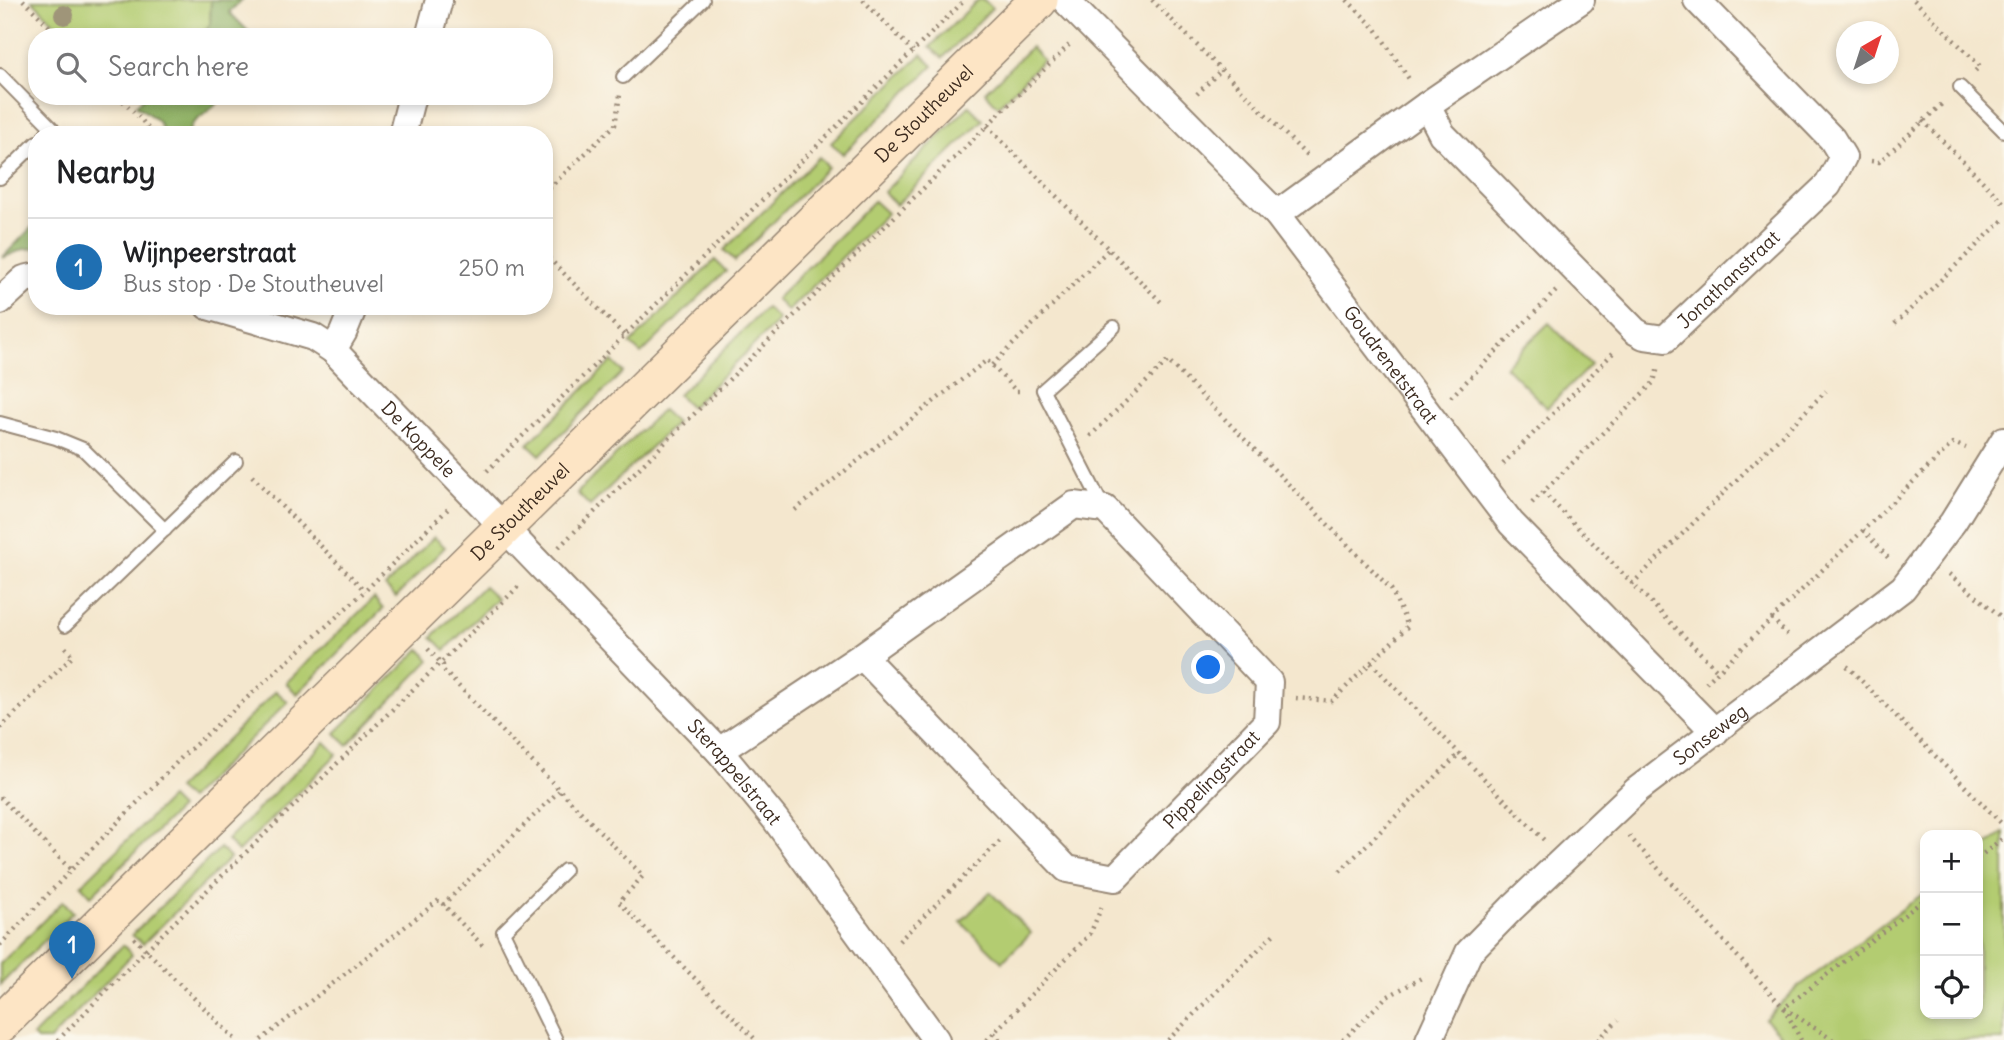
<!DOCTYPE html>
<html lang="en">
<head>
<meta charset="utf-8">
<style>
  :root { --surface:#fff; --page:#f6f6f6; --text:#202124; --muted:#757577; --line:#e0e0e0; --accent:#1f6fb2 }
  body { margin:0; font-family:Delius,sans-serif; background:var(--page); color:var(--text) }
  .controls { position:absolute; right:21px; bottom:21px; display:grid; overflow:hidden; border-radius:14px; box-shadow:0 4px 10px #0003 }
  .controls button { width:63px; height:63px; display:grid; place-items:center; padding:0; border:0; border-bottom:2px solid var(--line); background:var(--surface); color:var(--text); font:35px sans-serif }
  .compass { position:absolute; left:1836px; top:21px; width:63px; height:63px; border-radius:50%; background:var(--surface); box-shadow:0 4px 10px #0003; rotate:39deg }
  .you { position:absolute; left:1209px; top:668px; width:24px; height:24px; margin:-18px; border:5px solid #fff; border-radius:50%; background:#1a73e8; box-shadow:0 0 0 10px #1a73e833 }
  .badge { display:grid; place-items:center; width:46px; height:46px; border-radius:50%; background:var(--accent); color:#fff; font-size:23px; font-weight:700 }
  .pin { position:absolute; translate:-50% -58px; filter:drop-shadow(0 2px 4px #0008) }
  .pin::after { content:''; position:absolute; top:37px; width:24px; height:21px; background:inherit; clip-path:polygon(0 0,100% 0,50% 100%) }
  .list { margin:0; padding:0; list-style:none }
  h2 { display:flex; justify-content:space-between; align-items:center; height:91px; margin:0; padding:0 28px; font-size:30px }
  h2 small { font-size:23px; font-weight:400; color:var(--muted) }
  .list li { display:grid; grid-template-columns:46px 1fr auto; gap:21px; align-items:center; box-sizing:border-box; height:98px; padding:0 28px; border-top:2px solid var(--line) }
  .list b { display:block; font-size:26px; white-space:nowrap }
  .list p { margin:0; font-size:23px; white-space:nowrap; color:var(--muted) }
  .list em { font-size:23px; font-style:normal; color:var(--muted) }
  .icon { flex:none; width:38px; height:38px; fill:none; stroke:currentColor; stroke-width:2; stroke-linecap:round; stroke-linejoin:round }
  .map { position:relative; flex:none; width:2004px; height:1040px; overflow:hidden }
  .search { position:absolute; background:var(--surface); box-shadow:0 4px 10px #0003; left:28px; top:28px; width:525px; height:77px; display:flex; align-items:center; gap:18px; box-sizing:border-box; padding:0 24px; border-radius:28px; color:var(--muted); font-size:26px }
  .panel { position:absolute; background:var(--surface); box-shadow:0 4px 10px #0003; left:28px; top:126px; width:525px; height:189px; border-radius:28px }
  .map>svg:first-child { display:block }
</style>
</head>
<body>
<div class="map">
<svg width="2004" height="1040" viewBox="0 0 2004 1040">
  <rect width="100%" height="100%" fill="#fbf7ec"/>
  <filter id="ink" filterUnits="userSpaceOnUse"><feTurbulence type="fractalNoise" baseFrequency=".0143" numOctaves="2"/><feDisplacementMap in="SourceGraphic" scale="14" xChannelSelector="R" yChannelSelector="G"/><feConvolveMatrix kernelMatrix="1 2 1 2 8 2 1 2 1" color-interpolation-filters="sRGB"/></filter>
  <filter id="wash" filterUnits="userSpaceOnUse"><feTurbulence type="fractalNoise" baseFrequency=".00686" numOctaves="4" result="noise"/><feDisplacementMap in="SourceGraphic" scale="28" xChannelSelector="R" yChannelSelector="G"/><feGaussianBlur stdDeviation="1.57" result="paint"/><feColorMatrix in="noise" values="0 0 0 0 0 0 0 0 0 0 0 0 0 0 0 0 0 1.4 0 .05"/><feComposite in="paint" operator="in"/></filter>
  <g filter="url(#wash)">
    <rect width="100%" height="100%" fill="#f4e7ce"/>
    <g fill="#b3cc71" stroke="#777b48" stroke-width="2">
      <path d="M32,0H211L210,25L200,37H68Z"/>
      <path d="M978,0H984L992,8L943,58L930,47Z"/>
      <path d="M1031,47L1043,60L998,106L985,92Z"/>
      <path d="M922,54L933,66L843,154L831,143Z"/>
      <path d="M969,106L983,120L896,205L884,192Z"/>
      <path d="M819,157L828,167L735,261L724,250Z"/>
      <path d="M874,201L887,213L788,311L776,299Z"/>
      <path d="M715,260L726,271L641,354L630,344Z"/>
      <path d="M766,308L779,320L691,407L678,395Z"/>
      <path d="M1549,323L1591,365L1547,408L1505,366Z"/>
      <path d="M612,361L623,372L540,455L528,444Z"/>
      <path d="M662,410L676,423L590,506L577,493Z"/>
      <path d="M434,537L445,547L396,597L385,587Z"/>
      <path d="M484,586L497,598L445,650L432,637Z"/>
      <path d="M374,598L383,609L297,694L286,683Z"/>
      <path d="M420,649L430,660L347,745L335,733Z"/>
      <path d="M276,691L288,702L189,799L177,789Z"/>
      <path d="M325,742L337,754L238,852L227,840Z"/>
      <path d="M170,798L180,808L91,896L81,885Z"/>
      <path d="M2004,832V1040H1785L1765,1019L1797,988L1925,892V1014H1978V852Z"/>
      <path d="M220,848L230,858L143,944L132,935Z"/>
      <path d="M990,892L1031,933L1002,962L961,922Z"/>
      <path d="M63,901L73,912L0,985V964Z"/>
      <path d="M123,945L132,955L50,1040H37L33,1036Z"/>
    </g>
    <g fill="#8eb063" stroke="#646d40" stroke-width="2">
      <path d="M211,0H242L229,12L254,37H200L210,25Z"/>
      <path d="M145,96H211L218,103L192,124L188,135H165L158,121L136,105Z"/>
      <path d="M37,222V248L24,249L2,258Z"/>
    </g>
  </g>
  <g filter="url(#ink)">
    <g fill="none" stroke-linecap="round" stroke-linejoin="round">
      <defs>
        <g id="lane">
          <path d="M0,75L52,128L45,135"/>
          <path d="M623,77L703,0"/>
          <path d="M1960,87L2004,131"/>
          <path d="M0,178L37,142"/>
          <path d="M0,423L56,438L83,449L165,530"/>
          <path d="M1104,509L1043,390L1114,327"/>
          <path d="M65,626L236,461"/>
          <path d="M556,1040L503,932L565,870"/>
        </g>
        <g id="street">
          <path id="s1" d="M1065,0L1277,214L1511,523L1715,732"/>
          <path d="M429,37L439,0"/>
          <path id="s2" d="M1427,105L1442,134L1635,331L1644,336L1665,339L1828,185L1843,157L1832,139L1697,0"/>
          <path d="M402,135L412,96"/>
          <path d="M1277,214L1427,105L1581,0"/>
          <path d="M0,301L24,279L37,276"/>
          <path id="s3" d="M208,306L313,337L333,350L719,751L775,819L936,1040"/>
          <path d="M333,350L343,333L354,306"/>
          <path id="s4" d="M719,751L862,656L1067,869L1115,878L1267,722L1269,682L1105,509L1074,505L862,656"/>
          <path id="s5" d="M1429,1040L1469,952L1512,908L1637,790L1903,588L1953,522L2004,440"/>
        </g>
        <g id="secondary">
          <path id="s6" d="M0,1024L1039,0"/>
        </g>
      </defs>
      <use href="#lane" stroke="#988876" stroke-width="16"/>
      <use href="#street" stroke="#988876" stroke-width="30"/>
      <use href="#secondary" stroke="#988876" stroke-width="40"/>
      <g stroke="#988876" stroke-width="4.5" stroke-dasharray="2 5" stroke-linecap="butt">
        <path d="M23,0L60,37"/>
        <path d="M863,0L913,51"/>
        <path d="M1152,0L1308,157"/>
        <path d="M1347,0L1376,29L1411,82"/>
        <path d="M1914,0L1980,66L1975,71"/>
        <path d="M1197,94L1221,70"/>
        <path d="M118,96L141,119L153,135"/>
        <path d="M1923,121L2004,203"/>
        <path d="M987,126L1161,302"/>
        <path d="M1871,161L1879,162L1944,102"/>
        <path d="M544,193L615,125L620,95"/>
        <path d="M544,253L624,335"/>
        <path d="M1895,324L2004,219"/>
        <path d="M992,365L1109,249"/>
        <path d="M1451,397L1556,291"/>
        <path d="M1090,436L1168,361L1391,589L1408,626L1332,701L1296,698"/>
        <path d="M1503,464L1615,351"/>
        <path d="M487,471L965,0"/>
        <path d="M252,476L365,591"/>
        <path d="M1543,492L1718,671"/>
        <path d="M1532,503L1654,382L1658,367"/>
        <path d="M795,510L987,360L1016,391H1022"/>
        <path d="M1863,530L1891,561"/>
        <path d="M559,547L1069,45"/>
        <path d="M1949,574L2004,619"/>
        <path d="M1632,584L1826,391"/>
        <path d="M1772,618L1790,638"/>
        <path d="M428,649L443,665V670L643,876L619,902L756,1040"/>
        <path d="M1371,663L1544,840"/>
        <path d="M1847,666L2004,826"/>
        <path d="M1706,683L1953,443L1966,448"/>
        <path d="M0,728L73,656L65,647"/>
        <path d="M0,797L71,870"/>
        <path d="M1629,836L1784,1008L1801,1040"/>
        <path d="M1978,858L2004,837"/>
        <path d="M1340,871L1459,754"/>
        <path d="M443,905L559,791"/>
        <path d="M134,938L236,1040"/>
        <path d="M899,941L1000,841"/>
        <path d="M0,945L71,870L185,754L365,591L448,509"/>
        <path d="M994,1033L1000,1040"/>
        <path d="M58,1040L146,950L520,585"/>
        <path d="M261,1040L439,900L485,948"/>
        <path d="M987,1040L1090,934L1103,904"/>
        <path d="M1168,1040L1274,934"/>
        <path d="M1343,1040L1385,998L1425,976"/>
        <path d="M1598,1040L1618,1020"/>
        <path d="M1833,1040L1784,1008L1925,899"/>
      </g>
      <use href="#lane" stroke="#fff" stroke-width="12"/>
      <use href="#street" stroke="#fff" stroke-width="26"/>
      <use href="#secondary" stroke="#fde5c5" stroke-width="37"/>
    </g>
    <circle fill="#9f9579" cx="64" cy="15" r="10"/>
  </g>
  <g text-anchor="middle" dominant-baseline="central" stroke-width="5" stroke-linejoin="round" paint-order="stroke">
    <g font-size="19" fill="#3b2a1e" stroke="#fbf7ec">
      <text stroke="none"><textPath href="#s6" startOffset="1297">De Stoutheuvel</textPath></text>
      <text stroke="none"><textPath href="#s2" startOffset="427">Jonathanstraat</textPath></text>
      <text stroke="none"><textPath href="#s1" startOffset="490">Goudrenetstraat</textPath></text>
      <text stroke="none"><textPath href="#s3" startOffset="257">De Koppele</textPath></text>
      <text stroke="none"><textPath href="#s6" startOffset="730">De Stoutheuvel</textPath></text>
      <text stroke="none"><textPath href="#s5" startOffset="422">Sonseweg</textPath></text>
      <text stroke="none"><textPath href="#s3" startOffset="716">Sterappelstraat</textPath></text>
      <text stroke="none"><textPath href="#s4" startOffset="654">Pippelingstraat</textPath></text>
    </g>
  </g>
</svg>
<div class="controls">
<button>+</button>
<button>−</button>
<button><svg class="icon" aria-label="locate" viewBox="0 0 24 24"><circle cx="12" cy="12" r="6"/><path d="M12 2v4M12 18v4M2 12h4M18 12h4"/></svg></button>
</div>
<svg class="compass" viewBox="-18 -18 36 36"><path d="M0-13l5 13h-10z" fill="#e53935"/><path d="M0 13l5-13h-10z" fill="#757577"/></svg>
<div class="you"></div>
<div class="pin badge" style="left:72px;top:979px">1</div>
<div class="search"><svg class="icon" aria-label="search" viewBox="0 0 24 24"><circle cx="10" cy="10" r="6"/><path d="M15 15l6 6"/></svg>Search here</div>
<section class="panel">
<h2>Nearby<small></small></h2>
<ul class="list">
<li><span class="badge">1</span><div><b>Wijnpeerstraat</b><p>Bus stop · De Stoutheuvel</p></div><em>250 m</em></li>
</ul>
</section>
</div>
</body>
</html>
